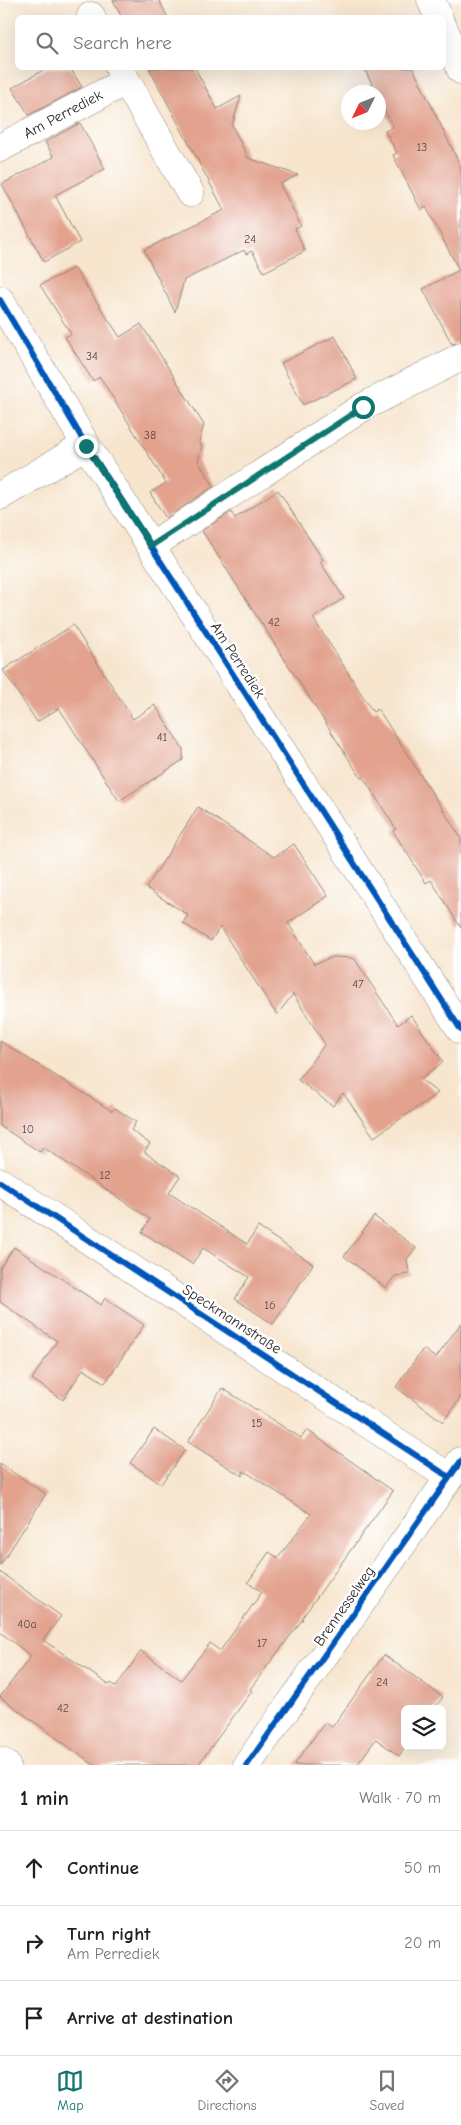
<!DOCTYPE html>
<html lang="en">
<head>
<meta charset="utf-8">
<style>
  :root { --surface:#fff; --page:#f6f6f6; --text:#202124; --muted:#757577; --line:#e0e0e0; --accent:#0f766e }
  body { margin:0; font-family:"Comic Neue",sans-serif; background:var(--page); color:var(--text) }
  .controls { position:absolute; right:15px; bottom:15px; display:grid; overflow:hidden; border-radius:8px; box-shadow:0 5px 20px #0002 }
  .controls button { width:45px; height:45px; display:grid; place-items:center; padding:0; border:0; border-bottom:1px solid var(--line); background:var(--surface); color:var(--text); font:25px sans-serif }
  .compass { position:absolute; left:341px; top:85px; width:45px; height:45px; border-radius:50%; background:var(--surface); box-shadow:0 5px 20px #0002; rotate:227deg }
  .stop { position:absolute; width:15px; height:15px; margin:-11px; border:4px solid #0f766e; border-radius:50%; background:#fff }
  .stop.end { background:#0f766e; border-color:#fff; box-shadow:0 1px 5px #0008 }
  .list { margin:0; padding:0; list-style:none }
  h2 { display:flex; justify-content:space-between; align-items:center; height:65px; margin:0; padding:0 20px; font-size:21px }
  h2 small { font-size:16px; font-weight:400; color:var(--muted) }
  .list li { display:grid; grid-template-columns:32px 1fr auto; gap:15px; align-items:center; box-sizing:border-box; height:75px; padding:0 20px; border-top:1px solid var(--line) }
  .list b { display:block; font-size:19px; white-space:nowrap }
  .list p { margin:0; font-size:16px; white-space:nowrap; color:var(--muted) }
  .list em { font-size:16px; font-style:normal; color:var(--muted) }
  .icon { flex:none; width:28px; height:28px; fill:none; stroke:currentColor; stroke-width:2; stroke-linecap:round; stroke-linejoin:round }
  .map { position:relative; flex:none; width:461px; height:1765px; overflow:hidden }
  .search { position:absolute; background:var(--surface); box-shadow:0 5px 20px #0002; left:15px; right:15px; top:15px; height:55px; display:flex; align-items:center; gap:12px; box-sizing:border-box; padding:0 18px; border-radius:8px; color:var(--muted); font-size:19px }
  .sheet { height:290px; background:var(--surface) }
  nav { display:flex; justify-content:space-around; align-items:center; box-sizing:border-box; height:70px; border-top:1px solid var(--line); background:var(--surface); font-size:14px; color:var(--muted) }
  nav a { display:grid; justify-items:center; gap:2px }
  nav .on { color:var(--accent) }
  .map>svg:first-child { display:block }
</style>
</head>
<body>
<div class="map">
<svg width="461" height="1765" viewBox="0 0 461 1765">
  <rect width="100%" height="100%" fill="#fff"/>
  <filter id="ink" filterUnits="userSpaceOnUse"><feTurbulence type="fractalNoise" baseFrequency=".02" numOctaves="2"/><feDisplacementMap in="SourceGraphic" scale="10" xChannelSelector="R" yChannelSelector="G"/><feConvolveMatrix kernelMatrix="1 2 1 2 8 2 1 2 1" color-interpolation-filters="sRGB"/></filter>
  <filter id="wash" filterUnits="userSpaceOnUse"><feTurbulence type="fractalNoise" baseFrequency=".0096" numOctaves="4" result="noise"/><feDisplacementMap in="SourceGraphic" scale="20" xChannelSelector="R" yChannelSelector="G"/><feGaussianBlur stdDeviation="1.12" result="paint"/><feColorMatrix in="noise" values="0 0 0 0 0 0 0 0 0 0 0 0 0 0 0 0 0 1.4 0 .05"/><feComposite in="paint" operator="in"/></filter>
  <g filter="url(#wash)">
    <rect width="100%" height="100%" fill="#f7e5ce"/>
    <g id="blocks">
      <g fill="#e2a28e">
        <path d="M113,0H159L168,18H122Z"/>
        <path d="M47,68H70L82,87L29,115L12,88Z"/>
        <path d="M149,68H195L217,109L241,96L232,125L248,158L298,175L280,184L301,226L295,229L305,251L264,272L252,251L246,254L244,250L184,280L175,312L144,250L224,210Z"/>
        <path d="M364,68H413L461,167V342L452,344L423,289L459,270L426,207L421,210L393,155L397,153L385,131L393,127L378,97V92H376Z"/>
        <path d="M80,123L105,169L55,195L80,242L44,262L2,184L54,157L45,142Z"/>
        <path d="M74,268L120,337L141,324L204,425L199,442L202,447L198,461L214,486L166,518L150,493L166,483L100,377L93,381L65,337L71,334L40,285Z"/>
        <path d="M335,336L357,379L303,405L281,363Z"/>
        <path d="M278,490L323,560L320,562L344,598L313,618L373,712L378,709L461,838V928L431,880L426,883L393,831L396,829L363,777L361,778L202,531L231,512L235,518Z"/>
        <path d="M73,625L133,719L155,705L183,749V760L119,801L59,708L37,722L3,670Z"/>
        <path d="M198,807L274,857L294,844L328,896L288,923L314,964L333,957L354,958L398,1025L411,1015L443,1062L420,1079L438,1093L374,1137L343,1093L333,1106L298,1080L325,1044L293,994L277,1015L220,927L211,941L183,923L188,915L146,888Z"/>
        <path d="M0,1041L112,1111L115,1108L136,1122L131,1130L150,1144L144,1152L180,1176L169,1193L247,1244L258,1227L313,1264L273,1324L235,1299L249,1277L203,1248L192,1264L142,1232L150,1219L43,1147L40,1152L0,1126Z"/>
        <path d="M374,1216L416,1248L407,1259L409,1274L395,1276L386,1288L344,1256Z"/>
        <path d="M14,1247L101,1305L105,1298L144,1325L105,1383L83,1369L63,1400L32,1379L57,1341L0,1302V1268Z"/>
        <path d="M461,1323V1397L443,1422L396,1387L423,1349L436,1358Z"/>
        <path d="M222,1388L301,1438L307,1430L393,1491L302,1618L303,1619L250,1689L252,1691L198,1765H94L0,1697L31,1656L0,1632V1572L61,1616L43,1640L109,1685L111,1683L116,1687L141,1651L181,1680L210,1643L220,1651L262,1592L248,1582L269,1552L278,1558L311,1514L244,1471L242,1476L188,1442Z"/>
        <path d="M154,1429L185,1450L161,1484L130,1463Z"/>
        <path d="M0,1464L46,1494L0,1566Z"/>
        <path d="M384,1655L443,1697L434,1709H405L406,1746L399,1756L376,1739L357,1765H294L325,1722L332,1727Z"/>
      </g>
    </g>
  </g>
  <g filter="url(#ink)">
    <use href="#blocks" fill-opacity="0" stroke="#91887c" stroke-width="1"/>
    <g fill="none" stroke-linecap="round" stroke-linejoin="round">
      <defs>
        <g id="minor">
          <path d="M431,0L439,18"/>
          <path d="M91,16L92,18"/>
          <path d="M444,29L461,70"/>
          <path d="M119,68L190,193"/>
          <path d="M0,148L126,81"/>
          <path d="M0,300L86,445L461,1030"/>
          <path d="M0,496L86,445"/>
          <path d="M151,546L363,407L461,357"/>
          <path d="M0,1182L449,1477"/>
          <path d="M0,1761L6,1765"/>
          <path d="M247,1765L461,1461"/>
        </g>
      </defs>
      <use href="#minor" stroke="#91887c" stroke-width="29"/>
      <use href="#minor" stroke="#fff" stroke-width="28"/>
      <defs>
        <g id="cycleway">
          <path d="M0,300L86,445L461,1030"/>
          <path d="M0,1182L449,1477"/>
          <path d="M247,1765L461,1461"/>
        </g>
      </defs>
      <use href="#cycleway" stroke="#fff" stroke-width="9"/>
      <use href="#cycleway" stroke="#0057b8" stroke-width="6"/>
    </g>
  </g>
  <g fill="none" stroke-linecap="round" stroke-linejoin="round" filter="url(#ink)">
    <path stroke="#0f766e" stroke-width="6" d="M86,446L151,546L363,407"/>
  </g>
  <g text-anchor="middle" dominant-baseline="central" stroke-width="5" stroke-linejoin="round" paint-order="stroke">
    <g font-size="12" fill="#594944">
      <text x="422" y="147">13</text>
      <text x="250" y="239">24</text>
      <text x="92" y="356">34</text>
      <text x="150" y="435">38</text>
      <text x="274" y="622">42</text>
      <text x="162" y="737">41</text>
      <text x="358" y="984">47</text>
      <text x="28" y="1129">10</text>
      <text x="105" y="1175">12</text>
      <text x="270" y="1305">16</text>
      <text x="257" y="1423">15</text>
      <text x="27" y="1624">40a</text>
      <text x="262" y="1643">17</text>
      <text x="382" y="1682">24</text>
      <text x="63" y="1708">42</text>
    </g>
    <g font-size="15" fill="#2b2b2b" stroke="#fff">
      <text transform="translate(63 114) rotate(-28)">Am Perrediek</text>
      <text transform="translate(238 660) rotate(57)">Am Perrediek</text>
      <text transform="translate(232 1319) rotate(33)">Speckmannstraße</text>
      <text transform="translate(344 1606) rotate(-55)">Brennesselweg</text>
    </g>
  </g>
</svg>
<div class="controls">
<button><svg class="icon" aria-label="layers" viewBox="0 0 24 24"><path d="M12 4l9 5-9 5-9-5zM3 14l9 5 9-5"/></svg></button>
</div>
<svg class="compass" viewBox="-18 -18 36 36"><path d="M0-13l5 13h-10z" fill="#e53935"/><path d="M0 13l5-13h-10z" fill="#757577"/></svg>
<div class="stop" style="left:363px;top:407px"></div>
<div class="stop end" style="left:86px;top:446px"></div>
<div class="search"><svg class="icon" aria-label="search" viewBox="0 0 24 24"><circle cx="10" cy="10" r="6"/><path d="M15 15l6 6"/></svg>Search here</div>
</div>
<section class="sheet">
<h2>1 min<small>Walk · 70 m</small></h2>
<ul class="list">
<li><svg class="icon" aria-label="ahead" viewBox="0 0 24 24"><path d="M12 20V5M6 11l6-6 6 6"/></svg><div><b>Continue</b></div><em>50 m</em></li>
<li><svg class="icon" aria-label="right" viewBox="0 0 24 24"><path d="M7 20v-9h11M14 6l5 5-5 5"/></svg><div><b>Turn right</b><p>Am Perrediek</p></div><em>20 m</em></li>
<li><svg class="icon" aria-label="arrive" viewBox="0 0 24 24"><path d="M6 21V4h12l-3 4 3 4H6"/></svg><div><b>Arrive at destination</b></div></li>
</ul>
</section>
<nav>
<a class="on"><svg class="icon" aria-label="map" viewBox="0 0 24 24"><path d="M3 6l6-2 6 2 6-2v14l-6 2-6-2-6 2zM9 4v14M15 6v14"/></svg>Map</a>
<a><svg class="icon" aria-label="directions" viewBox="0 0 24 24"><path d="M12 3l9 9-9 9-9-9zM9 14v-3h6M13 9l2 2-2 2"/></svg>Directions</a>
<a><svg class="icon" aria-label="saved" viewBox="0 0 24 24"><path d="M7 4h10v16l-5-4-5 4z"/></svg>Saved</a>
</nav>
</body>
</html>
